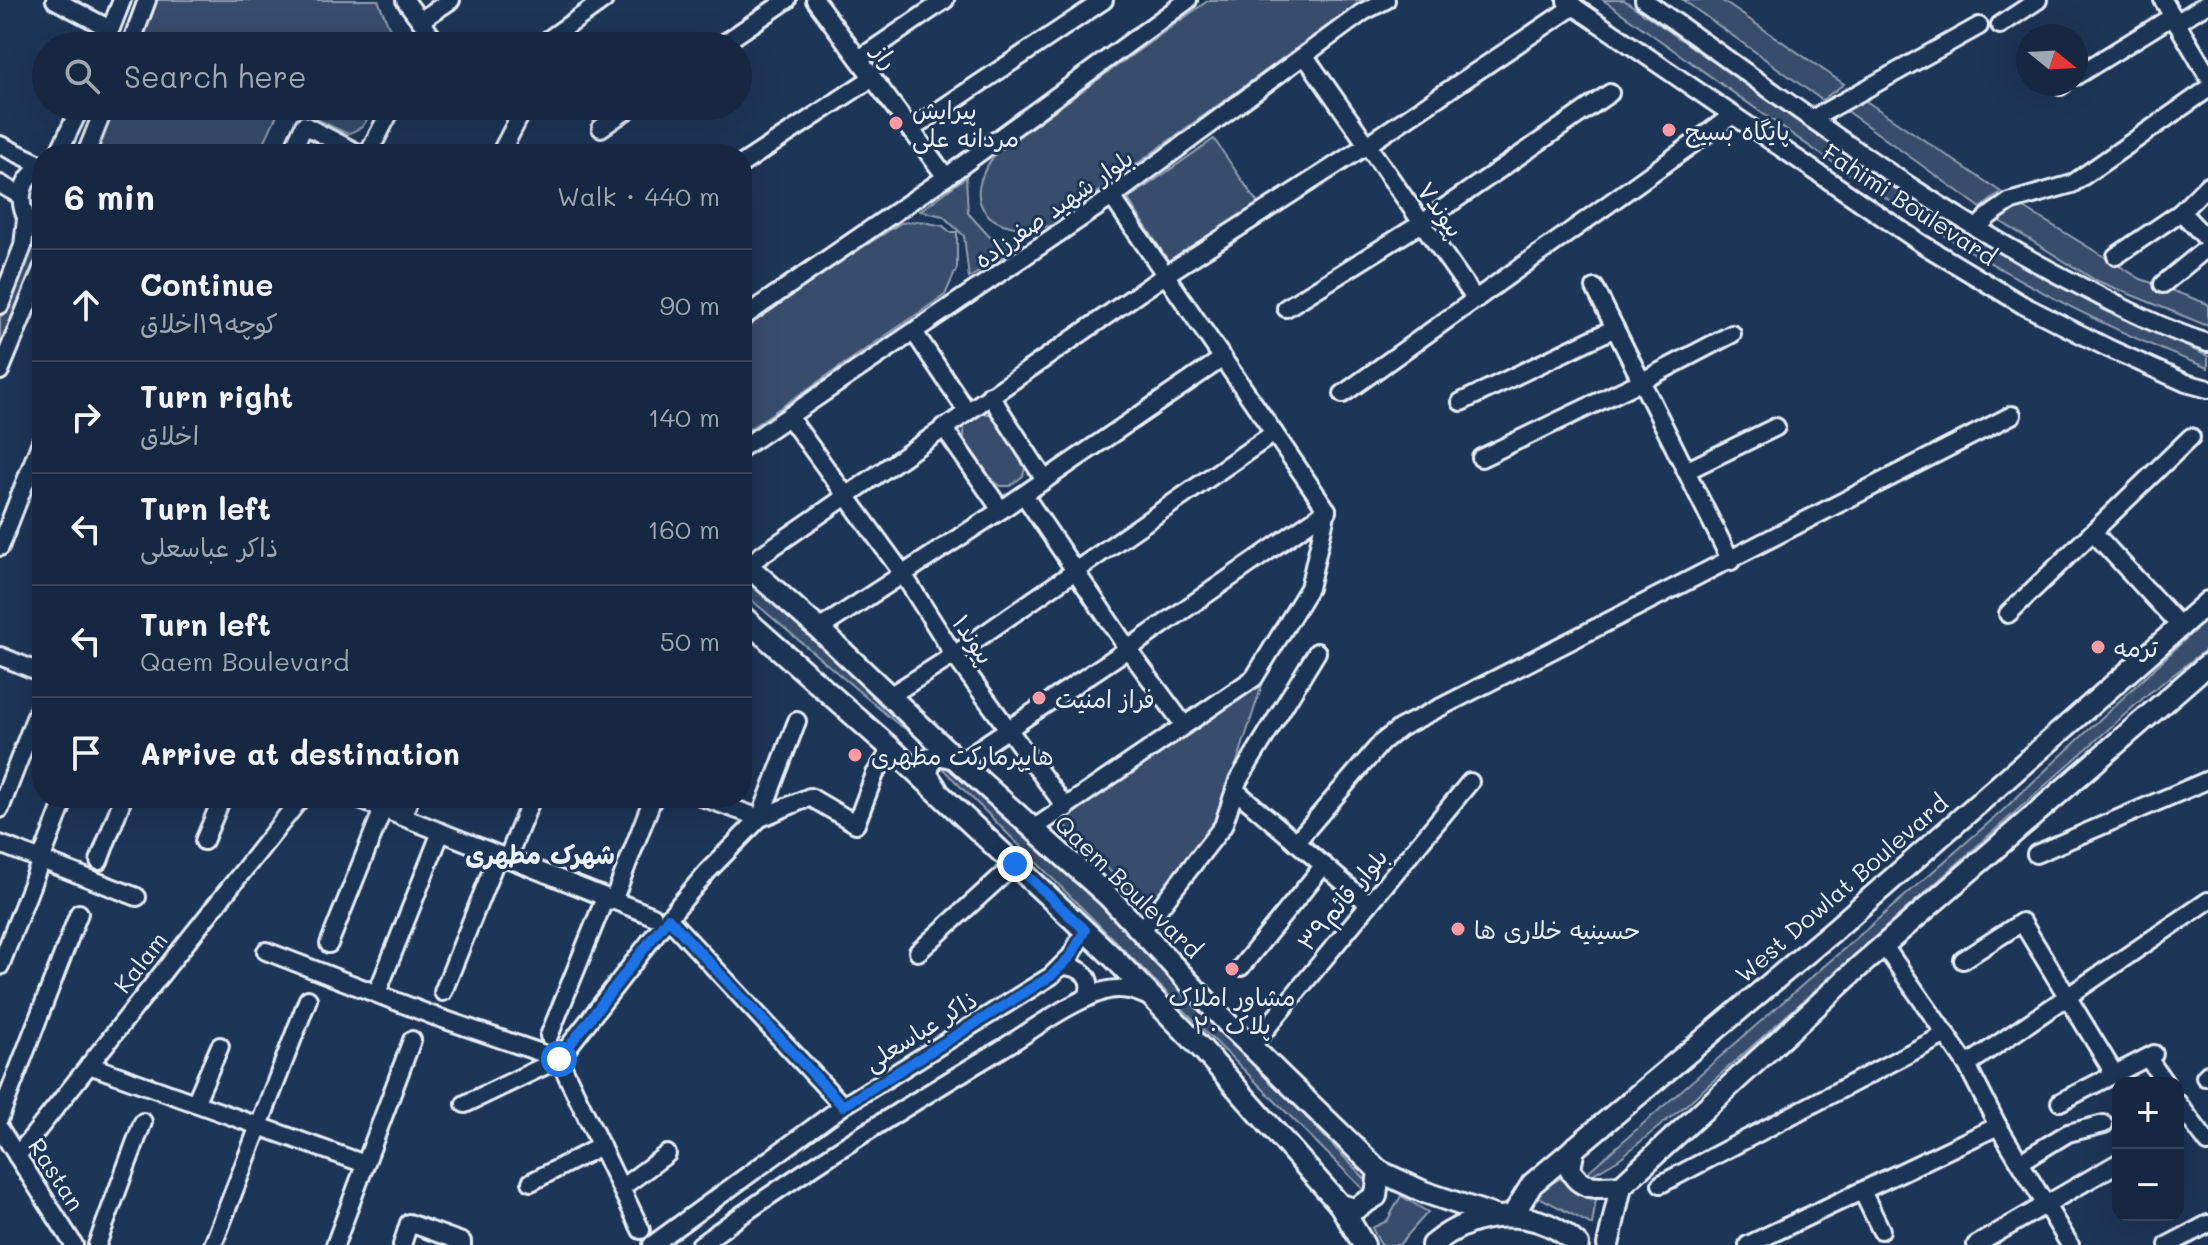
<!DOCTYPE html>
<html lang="en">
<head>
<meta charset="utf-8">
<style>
  :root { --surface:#162841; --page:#1f3048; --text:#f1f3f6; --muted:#9ea6b1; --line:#35445a }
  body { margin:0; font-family:Mali,"Playpen Sans Arabic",sans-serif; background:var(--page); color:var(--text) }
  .controls { position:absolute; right:24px; bottom:24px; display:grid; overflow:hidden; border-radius:16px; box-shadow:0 8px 32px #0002 }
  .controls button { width:72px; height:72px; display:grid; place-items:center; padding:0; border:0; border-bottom:2px solid var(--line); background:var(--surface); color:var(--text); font:40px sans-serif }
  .compass { position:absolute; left:2016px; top:24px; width:72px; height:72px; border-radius:50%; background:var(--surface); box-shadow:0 8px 32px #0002; rotate:108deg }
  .stop { position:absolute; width:24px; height:24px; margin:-18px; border:6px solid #1a73e8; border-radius:50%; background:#fff }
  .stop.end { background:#1a73e8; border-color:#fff; box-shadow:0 2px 8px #0008 }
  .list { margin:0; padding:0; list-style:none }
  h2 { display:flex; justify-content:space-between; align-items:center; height:104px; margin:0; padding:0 32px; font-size:34px }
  h2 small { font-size:26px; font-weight:400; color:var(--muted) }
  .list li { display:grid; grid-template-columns:52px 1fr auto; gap:24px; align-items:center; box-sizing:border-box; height:112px; padding:0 32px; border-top:2px solid var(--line) }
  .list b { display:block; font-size:30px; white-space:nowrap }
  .list p { margin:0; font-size:26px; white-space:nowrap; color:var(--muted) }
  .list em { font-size:26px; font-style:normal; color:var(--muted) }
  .icon { flex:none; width:44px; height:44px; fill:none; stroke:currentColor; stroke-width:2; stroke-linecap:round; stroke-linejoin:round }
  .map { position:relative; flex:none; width:2208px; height:1245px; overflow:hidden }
  .search { position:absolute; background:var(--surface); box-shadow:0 8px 32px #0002; left:32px; top:32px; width:720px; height:88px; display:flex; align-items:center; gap:20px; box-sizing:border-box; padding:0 28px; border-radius:44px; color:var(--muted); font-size:30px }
  .panel { position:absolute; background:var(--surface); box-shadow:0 8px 32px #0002; left:32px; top:144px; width:720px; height:664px; border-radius:32px }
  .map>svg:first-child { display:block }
</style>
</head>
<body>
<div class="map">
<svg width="2208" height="1245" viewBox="0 0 2208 1245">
  <rect width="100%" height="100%" fill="#1d3557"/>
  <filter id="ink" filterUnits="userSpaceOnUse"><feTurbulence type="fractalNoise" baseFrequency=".0125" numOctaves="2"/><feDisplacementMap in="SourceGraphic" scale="16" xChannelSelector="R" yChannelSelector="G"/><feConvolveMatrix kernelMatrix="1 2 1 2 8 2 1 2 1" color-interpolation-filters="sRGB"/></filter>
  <g filter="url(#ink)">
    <g fill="#374d6c" stroke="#909fb2" stroke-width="2">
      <path d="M155,0H378L397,46H136Z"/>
      <path d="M1209,0H1363L1051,226C993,237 954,205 997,152Z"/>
      <path d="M1603,0H1624L1940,219L2104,310L2208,356V368C1984,284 1797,136 1603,0Z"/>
      <path d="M1683,0H1721L1844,84L1822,100Z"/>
      <path d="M1860,97L2001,192L1981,208L1845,110Z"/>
      <path d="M112,106H281L259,154H93Z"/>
      <path d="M289,106H376L362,127L348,134Z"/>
      <path d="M1214,139L1261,208L1173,268L1128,199Z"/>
      <path d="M966,177L968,213L990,237L1021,245L969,278L964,236L943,216L920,211Z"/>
      <path d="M2019,205L2141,279L2208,304V326L2095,280L1995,218Z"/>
      <path d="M918,221L943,226L950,232H957V268L945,295L742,434V331L833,266L901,223Z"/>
      <path d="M33,243L41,245L0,349V318Z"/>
      <path d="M977,411L992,415L1020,455L1025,467L1023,476L1010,486H1001L993,481L964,439V423Z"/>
      <path d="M742,573L809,626L914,732L911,733L894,721L742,592Z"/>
      <path d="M2208,618V648L2148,694L1686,1105L1619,1159L1586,1178L1590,1170L2000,813Z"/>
      <path d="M1262,685L1218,821L1149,911L1059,819Z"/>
      <path d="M945,762L1095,897L1370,1184L1366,1192L938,764Z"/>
      <path d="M1565,1175L1569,1187L1596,1199L1592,1225L1535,1195Z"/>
      <path d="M1401,1196L1428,1212L1399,1245H1381L1372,1228L1387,1221Z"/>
    </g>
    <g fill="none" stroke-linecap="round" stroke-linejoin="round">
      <defs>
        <g id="minor">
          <path d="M55,0L110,29"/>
          <path d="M405,0L439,46"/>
          <path d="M815,0L946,177"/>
          <path d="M1644,0C1788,101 1929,210 2086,289C2125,309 2166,330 2208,343"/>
          <path d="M2163,0L2208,76"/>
          <path d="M1566,1L1922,244L2023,305L2108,348L2186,383L2208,389"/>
          <path d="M421,20L451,0"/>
          <path d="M2176,23L2208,3"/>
          <path d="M2000,25L2038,0"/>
          <path d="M104,46L122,0"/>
          <path d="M130,46L147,0"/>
          <path d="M531,46L542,44L604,0"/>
          <path d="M720,46L787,0"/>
          <path d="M1305,56L1476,300"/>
          <path d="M859,59L945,0"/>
          <path d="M2076,76L2173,16"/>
          <path d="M2060,86L2063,84"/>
          <path d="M1812,119L1979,26"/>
          <path d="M601,128L633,106"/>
          <path d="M910,130L1104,0"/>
          <path d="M0,145L42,165"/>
          <path d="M58,154L81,106"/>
          <path d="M86,154L105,106"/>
          <path d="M291,154L304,125L360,154"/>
          <path d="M368,154L393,106"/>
          <path d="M500,154L525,106"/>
          <path d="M742,164L872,78"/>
          <path d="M42,167C14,182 16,218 42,233"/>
          <path d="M0,184L21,196"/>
          <path d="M1112,197L1327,510"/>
          <path d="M2181,212L2208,240"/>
          <path d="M1977,228L1989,216L2009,202L2072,184L2208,89"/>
          <path d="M2116,256L2181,212L2208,185"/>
          <path d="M2163,284L2208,247"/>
          <path d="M1595,288L1731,561"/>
          <path d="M0,305L23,246L26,219"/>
          <path d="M1286,308L1422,223L1610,93"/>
          <path d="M742,318L946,177L1188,0"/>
          <path d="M914,332L967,411"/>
          <path d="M0,371L42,269"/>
          <path d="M1343,394L1733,115"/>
          <path d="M990,395L1045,480"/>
          <path d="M1461,402L1615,328"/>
          <path d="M789,417L903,574L954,655L1066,808"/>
          <path d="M943,427L1001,510"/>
          <path d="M742,448L1112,197L1363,12L1386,0"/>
          <path d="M1481,458L1642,381L1732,334"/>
          <path d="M1686,471L1776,427"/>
          <path d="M1024,495L1128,649L1184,725"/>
          <path d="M2093,532L2182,628"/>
          <path d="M0,547L42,439"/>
          <path d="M747,565L1165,275L1367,145L1574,6"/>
          <path d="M2008,614L2191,437"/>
          <path d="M819,629L1001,510L1223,358"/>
          <path d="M0,656L42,673"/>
          <path d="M891,695L954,655L1274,433"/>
          <path d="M959,762L1128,649L1327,510"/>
          <path d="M1235,790L1369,904"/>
          <path d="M355,798L653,916"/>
          <path d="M704,798L760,818"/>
          <path d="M0,809L42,700"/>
          <path d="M402,817L410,798"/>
          <path d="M760,818L797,721"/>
          <path d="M1033,829L1254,678L1309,588L1327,510"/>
          <path d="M204,841L222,798"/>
          <path d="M1296,842L1382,742L1400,728L2012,415"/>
          <path d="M0,844L137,897"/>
          <path d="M2036,854L2208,780"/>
          <path d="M507,859L532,798"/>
          <path d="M99,861L123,798"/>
          <path d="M613,901L653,798"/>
          <path d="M668,918L843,1106"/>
          <path d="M1142,930L1223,826L1238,781L1317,652"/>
          <path d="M329,944L383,809"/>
          <path d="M1884,946L1967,1065L1998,1126L2070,1245"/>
          <path d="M266,951L434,1016L559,1059"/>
          <path d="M918,952L1015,864"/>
          <path d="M1963,960L2022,922L2115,1075"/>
          <path d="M0,966L65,798"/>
          <path d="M1062,966C1082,967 1095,977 1087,998"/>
          <path d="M1241,967L1324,865"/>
          <path d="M443,992L498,855"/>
          <path d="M377,993L441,832"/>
          <path d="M549,1036L605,898"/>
          <path d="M1251,1047L1470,782"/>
          <path d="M2148,1058L2165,1083"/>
          <path d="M559,1059L641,1230"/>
          <path d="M89,1065L365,1164"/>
          <path d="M1967,1065L2208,901"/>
          <path d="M2205,1077L2208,1074"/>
          <path d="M2060,1102L2154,1054"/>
          <path d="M195,1103L220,1046"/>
          <path d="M2178,1103L2208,1143"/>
          <path d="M465,1104L559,1059L668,918L708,871L760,818L810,797L856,824L875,774L892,749"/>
          <path d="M0,1117L79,913"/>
          <path d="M0,1129L74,1245"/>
          <path d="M17,1156L301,798"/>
          <path d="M2022,1161L2068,1133L2104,1124"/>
          <path d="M531,1182L601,1146"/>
          <path d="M1661,1184L1946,1034"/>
          <path d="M621,1188L667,1154"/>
          <path d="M1863,1193L1881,1230"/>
          <path d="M97,1245L143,1122"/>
          <path d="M213,1245L308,999"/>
          <path d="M335,1245L412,1040"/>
          <path d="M402,1245L409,1223L462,1242V1245"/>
          <path d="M652,1245L843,1106L1051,976L1071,956L1085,930"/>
          <path d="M700,1245C795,1175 897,1112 998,1051C1030,1032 1069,1002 1104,991C1121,986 1136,991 1151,998"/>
          <path d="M1748,1245L1998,1126"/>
          <path d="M1976,1245L2118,1163"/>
          <path d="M2168,1245L2208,1224"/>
        </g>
        <g id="major">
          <path d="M742,561L819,629L959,762L1108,896L1229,1025L1379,1171L1424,1192L1495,1216"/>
          <path d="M742,616L895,752L1114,958L1203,1050L1340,1205L1364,1245"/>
          <path d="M936,788L927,775L930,759L939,754L955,758"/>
          <path d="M1574,1148L1570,1169C1581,1192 1600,1187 1621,1186"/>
          <path d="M1340,1205L1355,1209L1376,1196L1379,1171"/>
          <path d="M1513,1215L1532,1184L1833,931L2208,602"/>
          <path d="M1432,1245C1475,1209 1536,1205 1578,1245"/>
          <path d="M1608,1245L1621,1186L1861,965L2208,664"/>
        </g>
      </defs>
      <use href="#minor" stroke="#e8f1f8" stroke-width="22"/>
      <use href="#major" stroke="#e8f1f8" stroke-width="26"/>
      <use href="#minor" stroke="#1d3557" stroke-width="16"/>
      <use href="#major" stroke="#1d3557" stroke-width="20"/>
    </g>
  </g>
  <g fill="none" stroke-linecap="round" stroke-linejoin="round" filter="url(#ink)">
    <path stroke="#1a73e8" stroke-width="10" d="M559,1059L668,918L843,1106L1051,976L1071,956L1085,930L1015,864"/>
  </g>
  <g fill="#ff9aa2" stroke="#1d3557" stroke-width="3">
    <circle cx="896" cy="123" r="8"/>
    <circle cx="1669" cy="130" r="8"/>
    <circle cx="2098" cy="647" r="8"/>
    <circle cx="1039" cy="698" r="8"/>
    <circle cx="855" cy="755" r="8"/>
    <circle cx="1458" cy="929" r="8"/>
    <circle cx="1232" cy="969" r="8"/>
  </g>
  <g text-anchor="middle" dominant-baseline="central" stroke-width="6" stroke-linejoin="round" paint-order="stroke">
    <g font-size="24" fill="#e8f1f8" stroke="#1d3557">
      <text transform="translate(886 56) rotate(54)">راز</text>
      <text transform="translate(1910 204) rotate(33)">Fahimi Boulevard</text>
      <text transform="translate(1053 208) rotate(-35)">بلوار شهید صفرزاده</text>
      <text transform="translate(1441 209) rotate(55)">پیوند۷</text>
      <text transform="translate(974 639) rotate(56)">پیوند۱</text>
      <text transform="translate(1129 886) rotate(44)">Qaem Boulevard</text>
      <text transform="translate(1841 888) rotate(-41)">West Dowlat Boulevard</text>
      <text transform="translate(1342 899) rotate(-50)">بلوار قائم۳۹</text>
      <text transform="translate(140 962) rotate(-52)">Kalam</text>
      <text transform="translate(920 1030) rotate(-32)">ذاکر عباسعلی</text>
      <text transform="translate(57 1174) rotate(57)">Rastan</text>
    </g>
    <g font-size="24" fill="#e8f1f8" stroke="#1d3557" text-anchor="start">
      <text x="912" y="109">پیرایش<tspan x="912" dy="28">مردانه علی</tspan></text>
      <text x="1685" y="130">پایگاه بسیج</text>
      <text x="2114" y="647">ترمه</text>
      <text x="1055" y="698">فراز امنیت</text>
      <text x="871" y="755">هایپرمارکت مطهری</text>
      <text x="1474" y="929">حسینیه خلاری ها</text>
      <text x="1232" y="996" text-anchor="middle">مشاور املاک<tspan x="1232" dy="28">پلاک ۲۰</tspan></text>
    </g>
    <g font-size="26" font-weight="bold" fill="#e8f1f8" stroke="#1d3557">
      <text x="540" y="854">شهرک مطهری</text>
    </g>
  </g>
</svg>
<div class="controls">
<button>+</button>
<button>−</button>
</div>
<svg class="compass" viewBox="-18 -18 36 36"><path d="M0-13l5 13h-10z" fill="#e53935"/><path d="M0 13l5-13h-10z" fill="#9ea6b1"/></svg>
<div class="stop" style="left:559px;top:1059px"></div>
<div class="stop end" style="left:1015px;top:864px"></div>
<div class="search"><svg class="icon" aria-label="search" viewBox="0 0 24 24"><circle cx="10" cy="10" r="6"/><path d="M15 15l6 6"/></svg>Search here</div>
<section class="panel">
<h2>6 min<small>Walk · 440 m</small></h2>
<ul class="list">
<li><svg class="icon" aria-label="ahead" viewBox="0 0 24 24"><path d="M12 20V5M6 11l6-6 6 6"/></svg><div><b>Continue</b><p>کوچه۱۹اخلاق</p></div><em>90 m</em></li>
<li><svg class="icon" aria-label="right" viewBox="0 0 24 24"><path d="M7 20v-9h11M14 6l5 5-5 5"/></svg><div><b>Turn right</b><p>اخلاق</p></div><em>140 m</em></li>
<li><svg class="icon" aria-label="left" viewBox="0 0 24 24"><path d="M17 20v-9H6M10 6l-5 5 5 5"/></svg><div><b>Turn left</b><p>ذاکر عباسعلی</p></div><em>160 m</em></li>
<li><svg class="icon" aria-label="left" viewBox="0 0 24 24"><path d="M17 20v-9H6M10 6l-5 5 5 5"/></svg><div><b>Turn left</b><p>Qaem Boulevard</p></div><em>50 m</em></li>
<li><svg class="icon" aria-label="arrive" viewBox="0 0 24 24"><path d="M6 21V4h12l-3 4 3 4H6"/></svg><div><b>Arrive at destination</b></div></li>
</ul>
</section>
</div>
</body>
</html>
